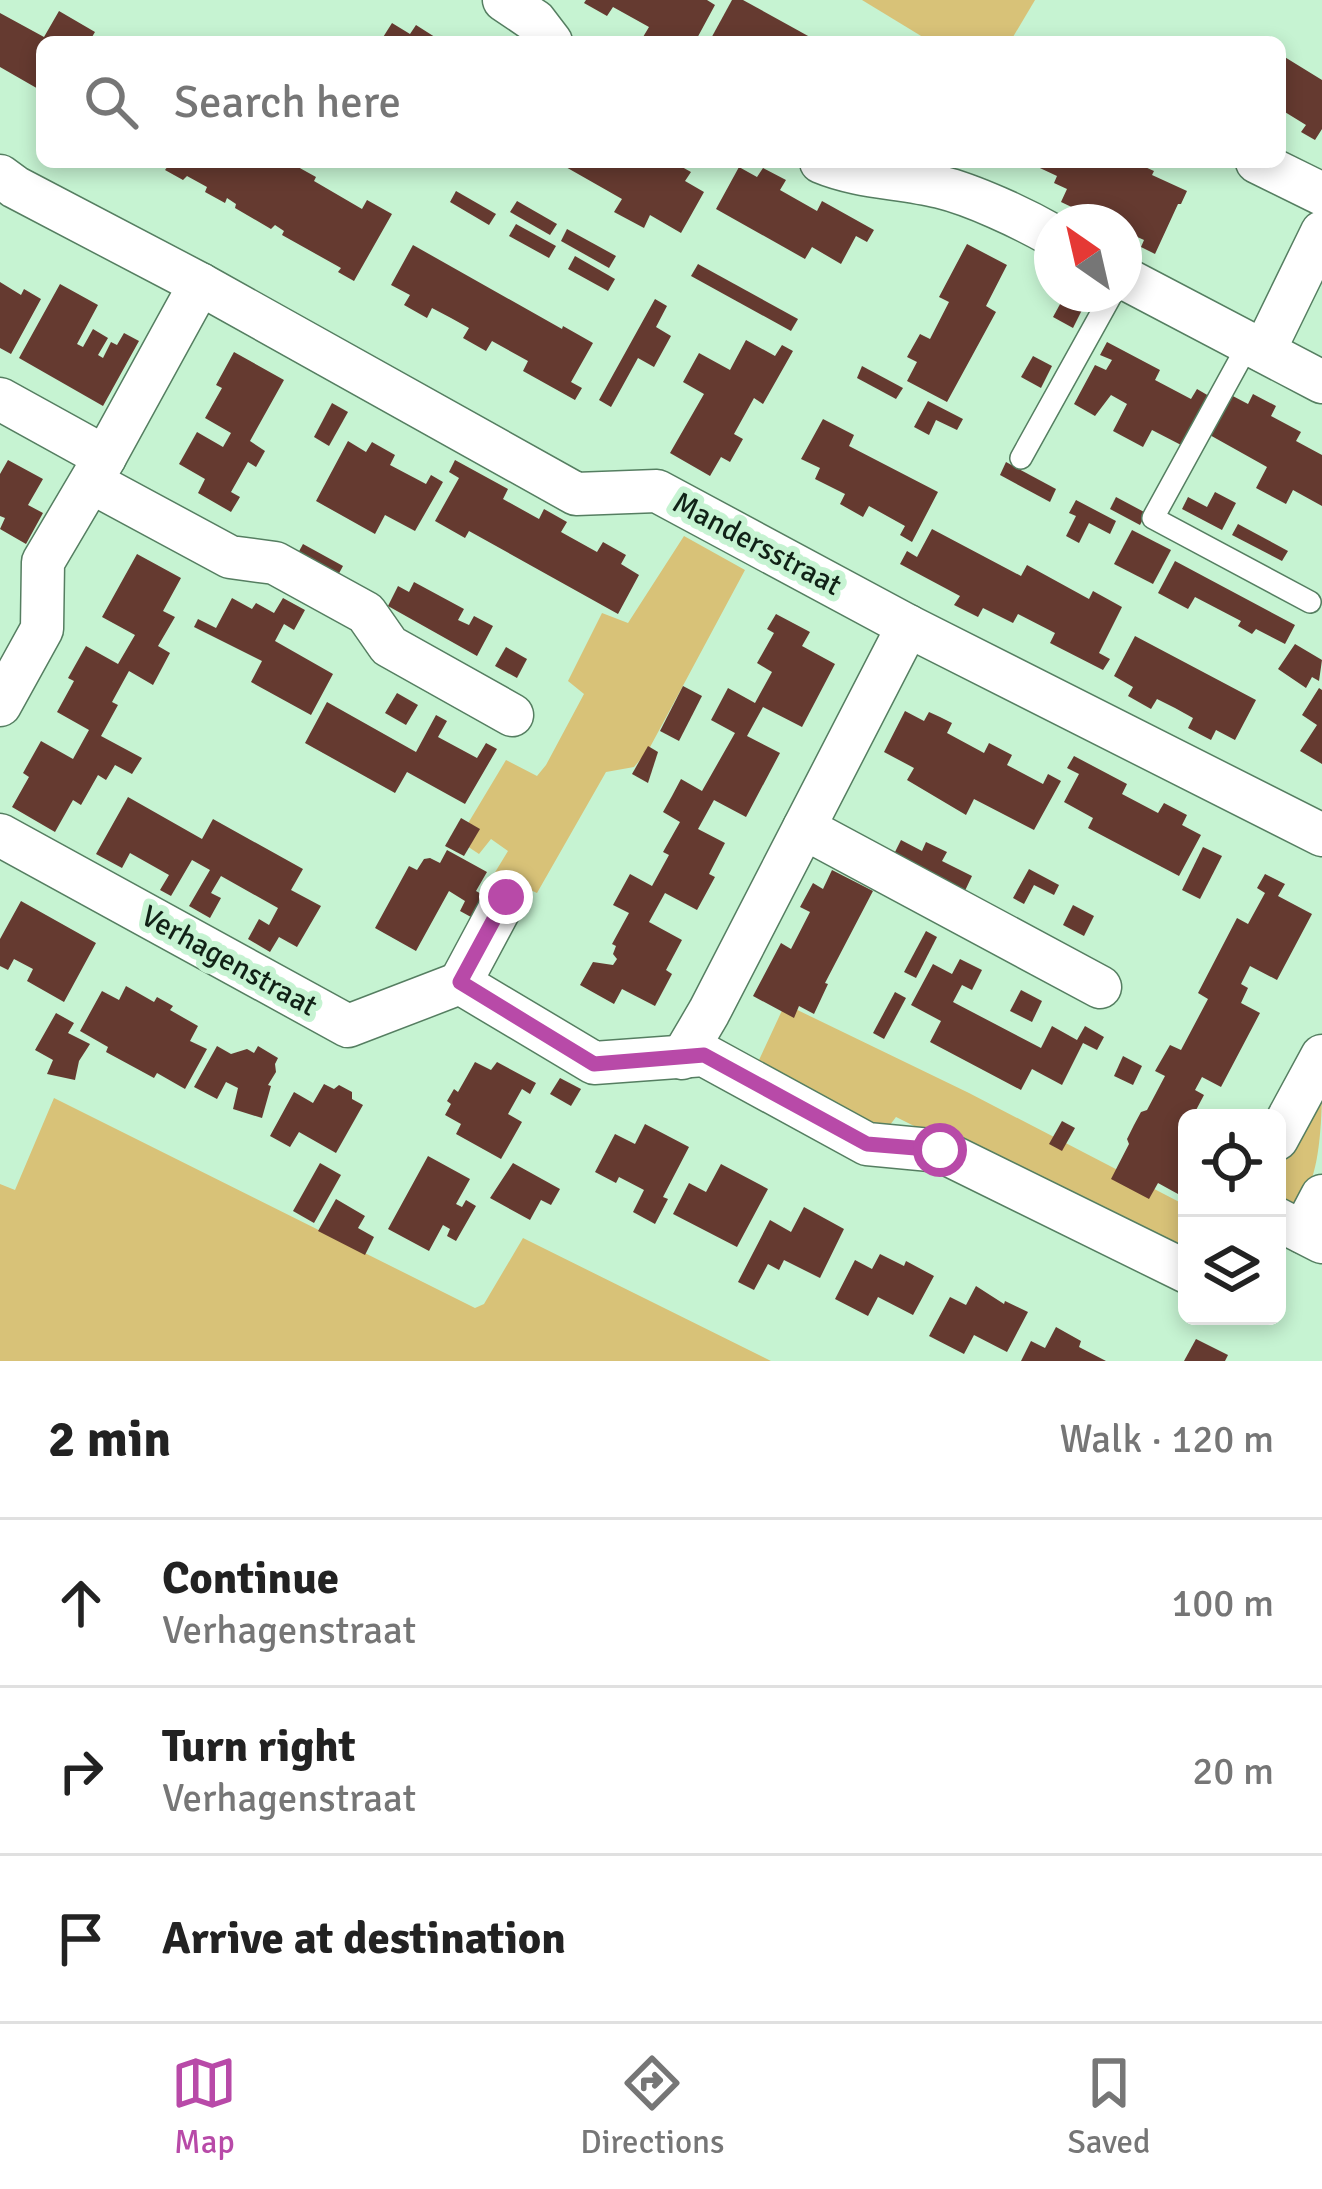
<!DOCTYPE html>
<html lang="en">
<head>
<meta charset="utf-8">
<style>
  :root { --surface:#fff; --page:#f2f2f2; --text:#222; --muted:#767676; --line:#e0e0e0; --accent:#b84aa8 }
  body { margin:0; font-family:Signika,sans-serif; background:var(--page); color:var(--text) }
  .controls { position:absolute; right:36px; bottom:36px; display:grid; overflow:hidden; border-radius:18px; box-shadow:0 6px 18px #0003 }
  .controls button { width:108px; height:108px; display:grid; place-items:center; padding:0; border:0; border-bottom:3px solid var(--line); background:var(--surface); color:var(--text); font:60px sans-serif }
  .compass { position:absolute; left:1034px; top:204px; width:108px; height:108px; border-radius:50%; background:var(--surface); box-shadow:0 6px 18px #0003; rotate:326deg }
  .stop { position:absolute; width:36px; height:36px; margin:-27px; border:9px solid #b84aa8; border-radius:50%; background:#fff }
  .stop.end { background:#b84aa8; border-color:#fff; box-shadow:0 3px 12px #0008 }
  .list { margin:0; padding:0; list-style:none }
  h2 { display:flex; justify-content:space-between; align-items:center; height:156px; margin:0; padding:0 48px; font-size:51px }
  h2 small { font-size:39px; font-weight:400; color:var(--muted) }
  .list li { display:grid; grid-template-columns:78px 1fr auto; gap:36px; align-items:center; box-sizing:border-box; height:168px; padding:0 48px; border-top:3px solid var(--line) }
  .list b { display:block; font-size:45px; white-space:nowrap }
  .list p { margin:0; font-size:39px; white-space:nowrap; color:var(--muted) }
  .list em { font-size:39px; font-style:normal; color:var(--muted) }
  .icon { flex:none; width:66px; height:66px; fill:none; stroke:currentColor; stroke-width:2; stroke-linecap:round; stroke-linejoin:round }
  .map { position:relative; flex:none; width:1322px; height:1361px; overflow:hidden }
  .search { position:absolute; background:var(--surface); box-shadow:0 6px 18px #0003; left:36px; right:36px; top:36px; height:132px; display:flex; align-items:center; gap:30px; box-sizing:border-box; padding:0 42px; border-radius:18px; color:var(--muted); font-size:45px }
  .sheet { height:660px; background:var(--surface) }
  nav { display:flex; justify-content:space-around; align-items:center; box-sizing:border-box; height:168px; border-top:3px solid var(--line); background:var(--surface); font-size:33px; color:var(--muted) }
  nav a { display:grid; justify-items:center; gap:6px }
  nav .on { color:var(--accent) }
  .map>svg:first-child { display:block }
</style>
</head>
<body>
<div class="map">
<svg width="1322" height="1361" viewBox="0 0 1322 1361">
  <rect width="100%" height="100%" fill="#c6f3d2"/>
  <g fill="#d8c278">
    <path d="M862,0H1035L1010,42H931Z"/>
    <path d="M684,536L745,570L649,749L634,767L606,772L537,893L494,874L508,851L491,839L479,854L458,840L506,760L537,776L546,765L584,694L568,681L602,613L628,623Z"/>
    <path d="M785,1004L969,1093L1187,1206V1256L1043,1190L896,1117L881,1137L753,1073Z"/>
    <path d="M1322,1080C1322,1111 1322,1224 1277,1200V1166Z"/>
    <path d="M54,1098L475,1308L484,1304L523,1238L771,1361H0V1184L15,1190Z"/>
  </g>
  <g fill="#653a30">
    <path d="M586,0H707L715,5L695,42H653L643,37L649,27L613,7L607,16L584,3Z"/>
    <path d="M732,0H743L819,42H709Z"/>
    <path d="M59,11L95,32L89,42H42L40,90L0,67V13L44,37Z"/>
    <path d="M392,23L410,34L416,25L438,39L436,42H380Z"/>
    <path d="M1283,56L1322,80V129L1315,140L1301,132L1306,125L1280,109V60Z"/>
    <path d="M162,162H289L316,177L314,181L362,209L367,200L392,214L354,281L338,272L341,268L282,235L284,231L275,225L271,229L235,208L236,204L227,198L225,203L205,192L207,187L187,176L183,180L165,170L168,166Z"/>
    <path d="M557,162H651L662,168L666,162H673L691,172L685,181L704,192L681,233L650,215L644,228L614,212L622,199Z"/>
    <path d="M1027,162H1134L1154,171L1152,175L1187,191L1181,204H1178L1155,254L1141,247L1144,240L1124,231V222H1085L1077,218L1080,211L1061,202L1067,189L1054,183L1057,176Z"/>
    <path d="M739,167L757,177L763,168L786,180L780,190L817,211L822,201L874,230L867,242L856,236L841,264L812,247L805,259L716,209Z"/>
    <path d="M456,191L496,214L489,225L450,202Z"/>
    <path d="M517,201L557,224L550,235L510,212Z"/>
    <path d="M516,224L556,246L549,258L509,236Z"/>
    <path d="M567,229L616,256L609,268L561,241Z"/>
    <path d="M967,244L1007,265L986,306L996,312L947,402L907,381L917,362L907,357L920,334L930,339L949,302L939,297Z"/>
    <path d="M413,245L562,329L563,326L593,343L571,382L582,388L575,400L523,371L528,361L492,341L486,351L463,338L469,328L451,318L432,308L427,318L404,305L410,295L391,285Z"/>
    <path d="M575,256L615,279L608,291L568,269Z"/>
    <path d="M698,264L798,319L791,331L691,276Z"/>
    <path d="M0,282L21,295L24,289L41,299L11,354L0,348Z"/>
    <path d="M60,284L98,305L77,344L83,347L93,329L108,338L98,355L103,358L111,342L117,345L124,333L139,341L103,406L19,358Z"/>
    <path d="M1065,295L1084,306L1073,328L1053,317Z"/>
    <path d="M655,299L667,306L656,327L671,336L654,367L638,358L611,407L599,400Z"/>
    <path d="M746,340L775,356L782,345L793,351L763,404L754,398L734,434L743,439L730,462L721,457L710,476L670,453L704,394L683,382L699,353L730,370Z"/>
    <path d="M1107,342L1160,370L1155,380L1191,399L1197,389L1209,396L1183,446L1152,430L1143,447L1113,431L1127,404L1111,395L1095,416L1074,404L1095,365L1106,370L1112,360L1100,355Z"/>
    <path d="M234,352L284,380L250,441L265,451L256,467L248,462L231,492L240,497L231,512L198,493L205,479L179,464L197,432L223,447L231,433L205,418L222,388L216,385Z"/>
    <path d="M1033,356L1052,366L1041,388L1021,377Z"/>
    <path d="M862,366L903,388L896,399L857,378Z"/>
    <path d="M1229,394L1248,404L1253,394L1276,406L1271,416L1301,432L1296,441L1322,455V506L1293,490L1286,504L1256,488L1267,467L1208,434Z"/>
    <path d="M928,401L963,419L957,430L936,420L929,435L914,427Z"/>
    <path d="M332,403L348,412L329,446L314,437Z"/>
    <path d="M823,419L854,435L849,446L938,492L912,542L900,535L905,526L869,506L863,517L840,504L845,494L815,479L820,468L801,459Z"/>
    <path d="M348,441L366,452L372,442L395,455L390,465L426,484L431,475L443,482L415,531L385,515L375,534L316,501Z"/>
    <path d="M8,460L43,479L28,505L43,513L26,544L0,529L5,518L0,516V474Z"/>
    <path d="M455,460L508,489L503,499L539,519L544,509L567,522L561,532L597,552L603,542L626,555L621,564L639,575L618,614L469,531L465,538L435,521L459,478L449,472Z"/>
    <path d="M1006,462L1056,489L1050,502L1000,475Z"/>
    <path d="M1215,492L1236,503L1222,530L1182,509L1188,497L1207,507Z"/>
    <path d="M1116,497L1146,513L1140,525L1110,509Z"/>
    <path d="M1076,500L1116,521L1110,534L1089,523L1079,543L1066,536L1076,516L1069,513Z"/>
    <path d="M1238,524L1288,551L1282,561L1232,535Z"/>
    <path d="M932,529L1021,576L1027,565L1089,599L1093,591L1122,607L1099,653L1110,659L1103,670L1050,643L1055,633L1018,614L1013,623L983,608L978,617L954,605L960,596L900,564L907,551L917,557Z"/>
    <path d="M1132,530L1171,550L1153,584L1114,564Z"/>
    <path d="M303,544L343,566L337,577L297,555Z"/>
    <path d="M137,554L181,578L163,611L175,617L158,646L170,653L153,685L129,671L112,702L118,705L101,736L142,758L132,774L115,765L106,780L98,775L81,805L73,800L55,832L12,807L29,777L23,773L41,741L73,759L89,730L57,712L74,681L68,678L86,646L118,664L135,635L102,617Z"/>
    <path d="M1175,561L1295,625L1285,644L1256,629L1252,634L1238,626L1241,621L1195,597L1188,609L1158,593Z"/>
    <path d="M414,582L464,609L458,620L469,625L474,616L493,626L477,656L388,606L398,586L409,592Z"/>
    <path d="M232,598L252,609L256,603L274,613L283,598L305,610L294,630L284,624L275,641L333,674L311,715L251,682L262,661L194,627L198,619L216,628Z"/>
    <path d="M776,614L810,632L802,646L835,664L802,727L763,707L747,736L780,753L746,817L714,800L698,829L725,843L709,874L715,877L697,910L665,893L649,922L682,940L666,970L672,974L655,1006L622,989L614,1004L580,985L593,962L613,965L617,959L613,954L616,946L612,944L629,913L613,905L630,874L652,886L669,855L663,852L680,822L663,812L672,796L681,779L702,791L735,733L711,720L728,688L755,703L772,672L757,663L774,633L767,629Z"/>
    <path d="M1135,636L1256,700L1235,740L1216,730L1211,740L1188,728L1193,718L1175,708L1157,699L1151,709L1128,696L1133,687L1114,676Z"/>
    <path d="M1295,644L1322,660L1319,681L1312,677L1306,688L1278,669Z"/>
    <path d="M506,647L527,659L517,678L495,666Z"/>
    <path d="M683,686L702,696L679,741L660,731Z"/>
    <path d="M1319,688L1322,690V764L1300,751L1317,725L1302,715Z"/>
    <path d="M397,693L418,705L406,725L385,713Z"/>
    <path d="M327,702L416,752L436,715L447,721L438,737L477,758L486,743L497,749L465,804L407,772L395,793L305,743Z"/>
    <path d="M905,711L924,721L929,712L940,717L952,723L947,733L984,753L989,743L1012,755L1007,765L1043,784L1048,774L1061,781L1034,830L974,799L966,815L907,780L914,768L884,752Z"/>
    <path d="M648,746L658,752L648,783L632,774Z"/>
    <path d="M1074,756L1127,784L1122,794L1158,813L1164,803L1187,815L1182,825L1201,835L1179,876L1088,828L1093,818L1064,802L1079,774L1067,768Z"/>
    <path d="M128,797L202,839L213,819L303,869L291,890L321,906L297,947L279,937L270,952L248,939L259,919L269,925L278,908L221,876L211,893L221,898L210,918L189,906L210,870L192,860L171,896L160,890L169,875L130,853L122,868L96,854Z"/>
    <path d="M461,818L480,829L464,856L445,846Z"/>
    <path d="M901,840L922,851L926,842L947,852L942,861L972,876L962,897L891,860Z"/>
    <path d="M1203,847L1222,856L1200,899L1182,890Z"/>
    <path d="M447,850L487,872L476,891L492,900L480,922L460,911L465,901L449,891L416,951L375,928L409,866L417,870L424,859L430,858L440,863Z"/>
    <path d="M1029,869L1059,885L1054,895L1034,885L1024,904L1013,898Z"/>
    <path d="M832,870L873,891L825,983L828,984L814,1014L799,1006L794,1018L753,996L781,943L791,949L810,912L800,907L813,883L823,889Z"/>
    <path d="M1265,874L1285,884L1278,896L1312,914L1277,980L1250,966L1241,984L1248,988L1241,1003L1260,1013L1221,1087L1202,1077L1195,1090L1204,1095L1195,1112L1208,1118H1187V1176L1178,1194L1158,1183L1149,1199L1111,1179L1129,1144L1127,1139L1134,1125L1141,1112L1147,1110L1165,1076L1155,1071L1170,1045L1181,1050L1208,999L1198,993L1237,918L1248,924L1265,893L1257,888Z"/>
    <path d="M21,901L96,943L64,1002L27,981L33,969L14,959L8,970L0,966V939Z"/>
    <path d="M1073,905L1094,916L1084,936L1063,925Z"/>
    <path d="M926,931L937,937L916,978L904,972Z"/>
    <path d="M960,959L982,970L972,990L962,985L953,1002L1041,1048L1052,1026L1077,1040L1085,1026L1104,1037L1097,1050L1083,1043L1062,1085L1032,1069L1021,1090L930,1042L941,1021L911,1005L933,964L952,974Z"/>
    <path d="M126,986L154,1002L157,997L173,1006L170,1010L198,1026L190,1041L207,1049L185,1089L157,1073L154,1078L106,1052L108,1047L80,1031L102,991L119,1000Z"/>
    <path d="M1021,990L1042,1001L1032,1022L1010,1011Z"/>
    <path d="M895,992L906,998L884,1039L873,1033Z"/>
    <path d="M56,1013L74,1023L68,1033L90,1044L79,1061L75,1080L47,1074L53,1060L35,1050Z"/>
    <path d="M217,1046L231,1054L247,1049L254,1053L258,1046L278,1058L275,1064L276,1072L268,1085L271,1086L262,1118L233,1109L238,1088L226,1082L217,1099L194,1087Z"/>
    <path d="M1123,1056L1142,1066L1133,1085L1114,1076Z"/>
    <path d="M475,1062L491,1070L497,1062L536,1083L530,1094L522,1089L508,1114L522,1122L501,1159L456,1134L461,1124L445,1115L451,1104L447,1101L454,1089L458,1092Z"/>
    <path d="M560,1078L581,1089L571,1106L550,1094Z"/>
    <path d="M324,1084L334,1089L339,1085L352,1092V1099L363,1105L336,1153L299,1132L290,1147L270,1136L294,1092L313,1103Z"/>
    <path d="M1062,1121L1075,1128L1062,1151L1049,1144Z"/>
    <path d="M645,1124L689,1147L663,1197L668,1199L655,1224L633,1212L644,1190L619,1177L616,1183L595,1172L615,1134L635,1144Z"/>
    <path d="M428,1156L470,1179L456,1204L462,1207L466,1200L476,1206L456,1241L447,1236L450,1229L443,1225L429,1251L388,1229Z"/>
    <path d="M320,1163L341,1175L314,1223L293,1211Z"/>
    <path d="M513,1163L560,1189L551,1205L541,1200L530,1220L490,1198Z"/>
    <path d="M721,1164L768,1189L737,1247L673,1214L689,1183L706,1192Z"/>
    <path d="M336,1199L365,1216L358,1228L374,1237L365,1255L318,1231Z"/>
    <path d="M804,1207L844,1229L820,1278L784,1260L779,1270L768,1264L754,1290L738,1282L770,1220L791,1232Z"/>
    <path d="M880,1254L904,1266L906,1261L934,1276L913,1315L878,1297L868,1316L835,1299L855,1260L872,1269Z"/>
    <path d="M976,1286L1004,1304L1005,1301L1028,1312L1007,1352L974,1335L964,1354L929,1336L950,1297L966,1305Z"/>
    <path d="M1056,1327L1081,1341L1079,1347L1106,1361H1021L1031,1341L1045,1348Z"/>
    <path d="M1196,1339L1228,1355L1225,1361H1184Z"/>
  </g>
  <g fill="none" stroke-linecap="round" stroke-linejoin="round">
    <defs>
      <g id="service">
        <path d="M1249,343L1153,518L1310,602"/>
        <path d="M1021,458L1112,294"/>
      </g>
      <g id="minor">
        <path d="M504,0L535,21L551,42"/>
        <path d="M821,162C859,178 900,177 940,187C973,195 1022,218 1052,235"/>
        <path d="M1257,162L1322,194"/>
        <path d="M0,176L15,187L200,284L576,494L657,491L908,626L1322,835"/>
        <path d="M1124,278L1322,382"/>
        <path d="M1264,351L1322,232"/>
        <path d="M0,399L105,457"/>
        <path d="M91,482L230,557L275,563L366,613L389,646L512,715"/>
        <path d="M0,705L42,629L43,562L105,457L200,284"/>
        <path d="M804,828L1100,987"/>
        <path d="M0,835L348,1026L460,983L594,1063L704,1055L867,1144L941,1151L1187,1272"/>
        <path d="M460,983L506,897"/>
        <path d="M682,1058L709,1012L908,626"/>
        <path d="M1277,1139L1322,1056"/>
        <path d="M1277,1219L1322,1242"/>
        <path d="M1303,1232L1322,1196"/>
      </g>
    </defs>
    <use href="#service" stroke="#557e61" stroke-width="24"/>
    <use href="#minor" stroke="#557e61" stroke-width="45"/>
    <use href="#service" stroke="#fff" stroke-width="21"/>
    <use href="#minor" stroke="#fff" stroke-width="42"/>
  </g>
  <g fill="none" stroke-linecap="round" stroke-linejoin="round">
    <path stroke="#b84aa8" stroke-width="15" d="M506,897L460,982L594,1064L704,1055L867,1144L940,1150"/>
  </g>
  <g text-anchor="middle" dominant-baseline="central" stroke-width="12" stroke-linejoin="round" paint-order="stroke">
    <g font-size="30" fill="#112217" stroke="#c6f3d2">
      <text transform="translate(757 544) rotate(28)">Mandersstraat</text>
      <text transform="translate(229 961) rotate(29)">Verhagenstraat</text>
    </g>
  </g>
</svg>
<div class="controls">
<button><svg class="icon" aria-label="locate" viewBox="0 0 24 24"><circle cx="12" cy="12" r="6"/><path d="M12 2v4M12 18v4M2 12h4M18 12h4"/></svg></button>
<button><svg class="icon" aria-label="layers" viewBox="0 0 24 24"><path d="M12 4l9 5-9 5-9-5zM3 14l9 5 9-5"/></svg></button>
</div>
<svg class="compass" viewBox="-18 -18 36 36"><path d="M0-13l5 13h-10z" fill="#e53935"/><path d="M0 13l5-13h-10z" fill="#767676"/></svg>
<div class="stop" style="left:940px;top:1150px"></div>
<div class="stop end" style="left:506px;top:897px"></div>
<div class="search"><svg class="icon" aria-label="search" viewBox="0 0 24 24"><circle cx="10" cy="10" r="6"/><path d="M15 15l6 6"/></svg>Search here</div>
</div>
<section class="sheet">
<h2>2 min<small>Walk · 120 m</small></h2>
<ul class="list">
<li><svg class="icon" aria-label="ahead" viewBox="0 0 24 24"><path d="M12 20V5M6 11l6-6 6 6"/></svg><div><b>Continue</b><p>Verhagenstraat</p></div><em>100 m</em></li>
<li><svg class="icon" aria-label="right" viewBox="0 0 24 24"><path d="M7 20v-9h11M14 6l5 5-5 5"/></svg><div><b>Turn right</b><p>Verhagenstraat</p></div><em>20 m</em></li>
<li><svg class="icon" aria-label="arrive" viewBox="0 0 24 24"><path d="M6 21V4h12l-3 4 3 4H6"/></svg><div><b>Arrive at destination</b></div></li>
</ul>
</section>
<nav>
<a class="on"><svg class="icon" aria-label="map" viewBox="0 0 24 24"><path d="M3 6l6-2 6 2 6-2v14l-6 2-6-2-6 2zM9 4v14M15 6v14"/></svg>Map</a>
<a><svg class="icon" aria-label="directions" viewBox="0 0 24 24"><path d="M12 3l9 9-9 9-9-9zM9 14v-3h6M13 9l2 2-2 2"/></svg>Directions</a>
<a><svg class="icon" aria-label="saved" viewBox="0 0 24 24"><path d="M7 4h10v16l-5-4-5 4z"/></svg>Saved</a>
</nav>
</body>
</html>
